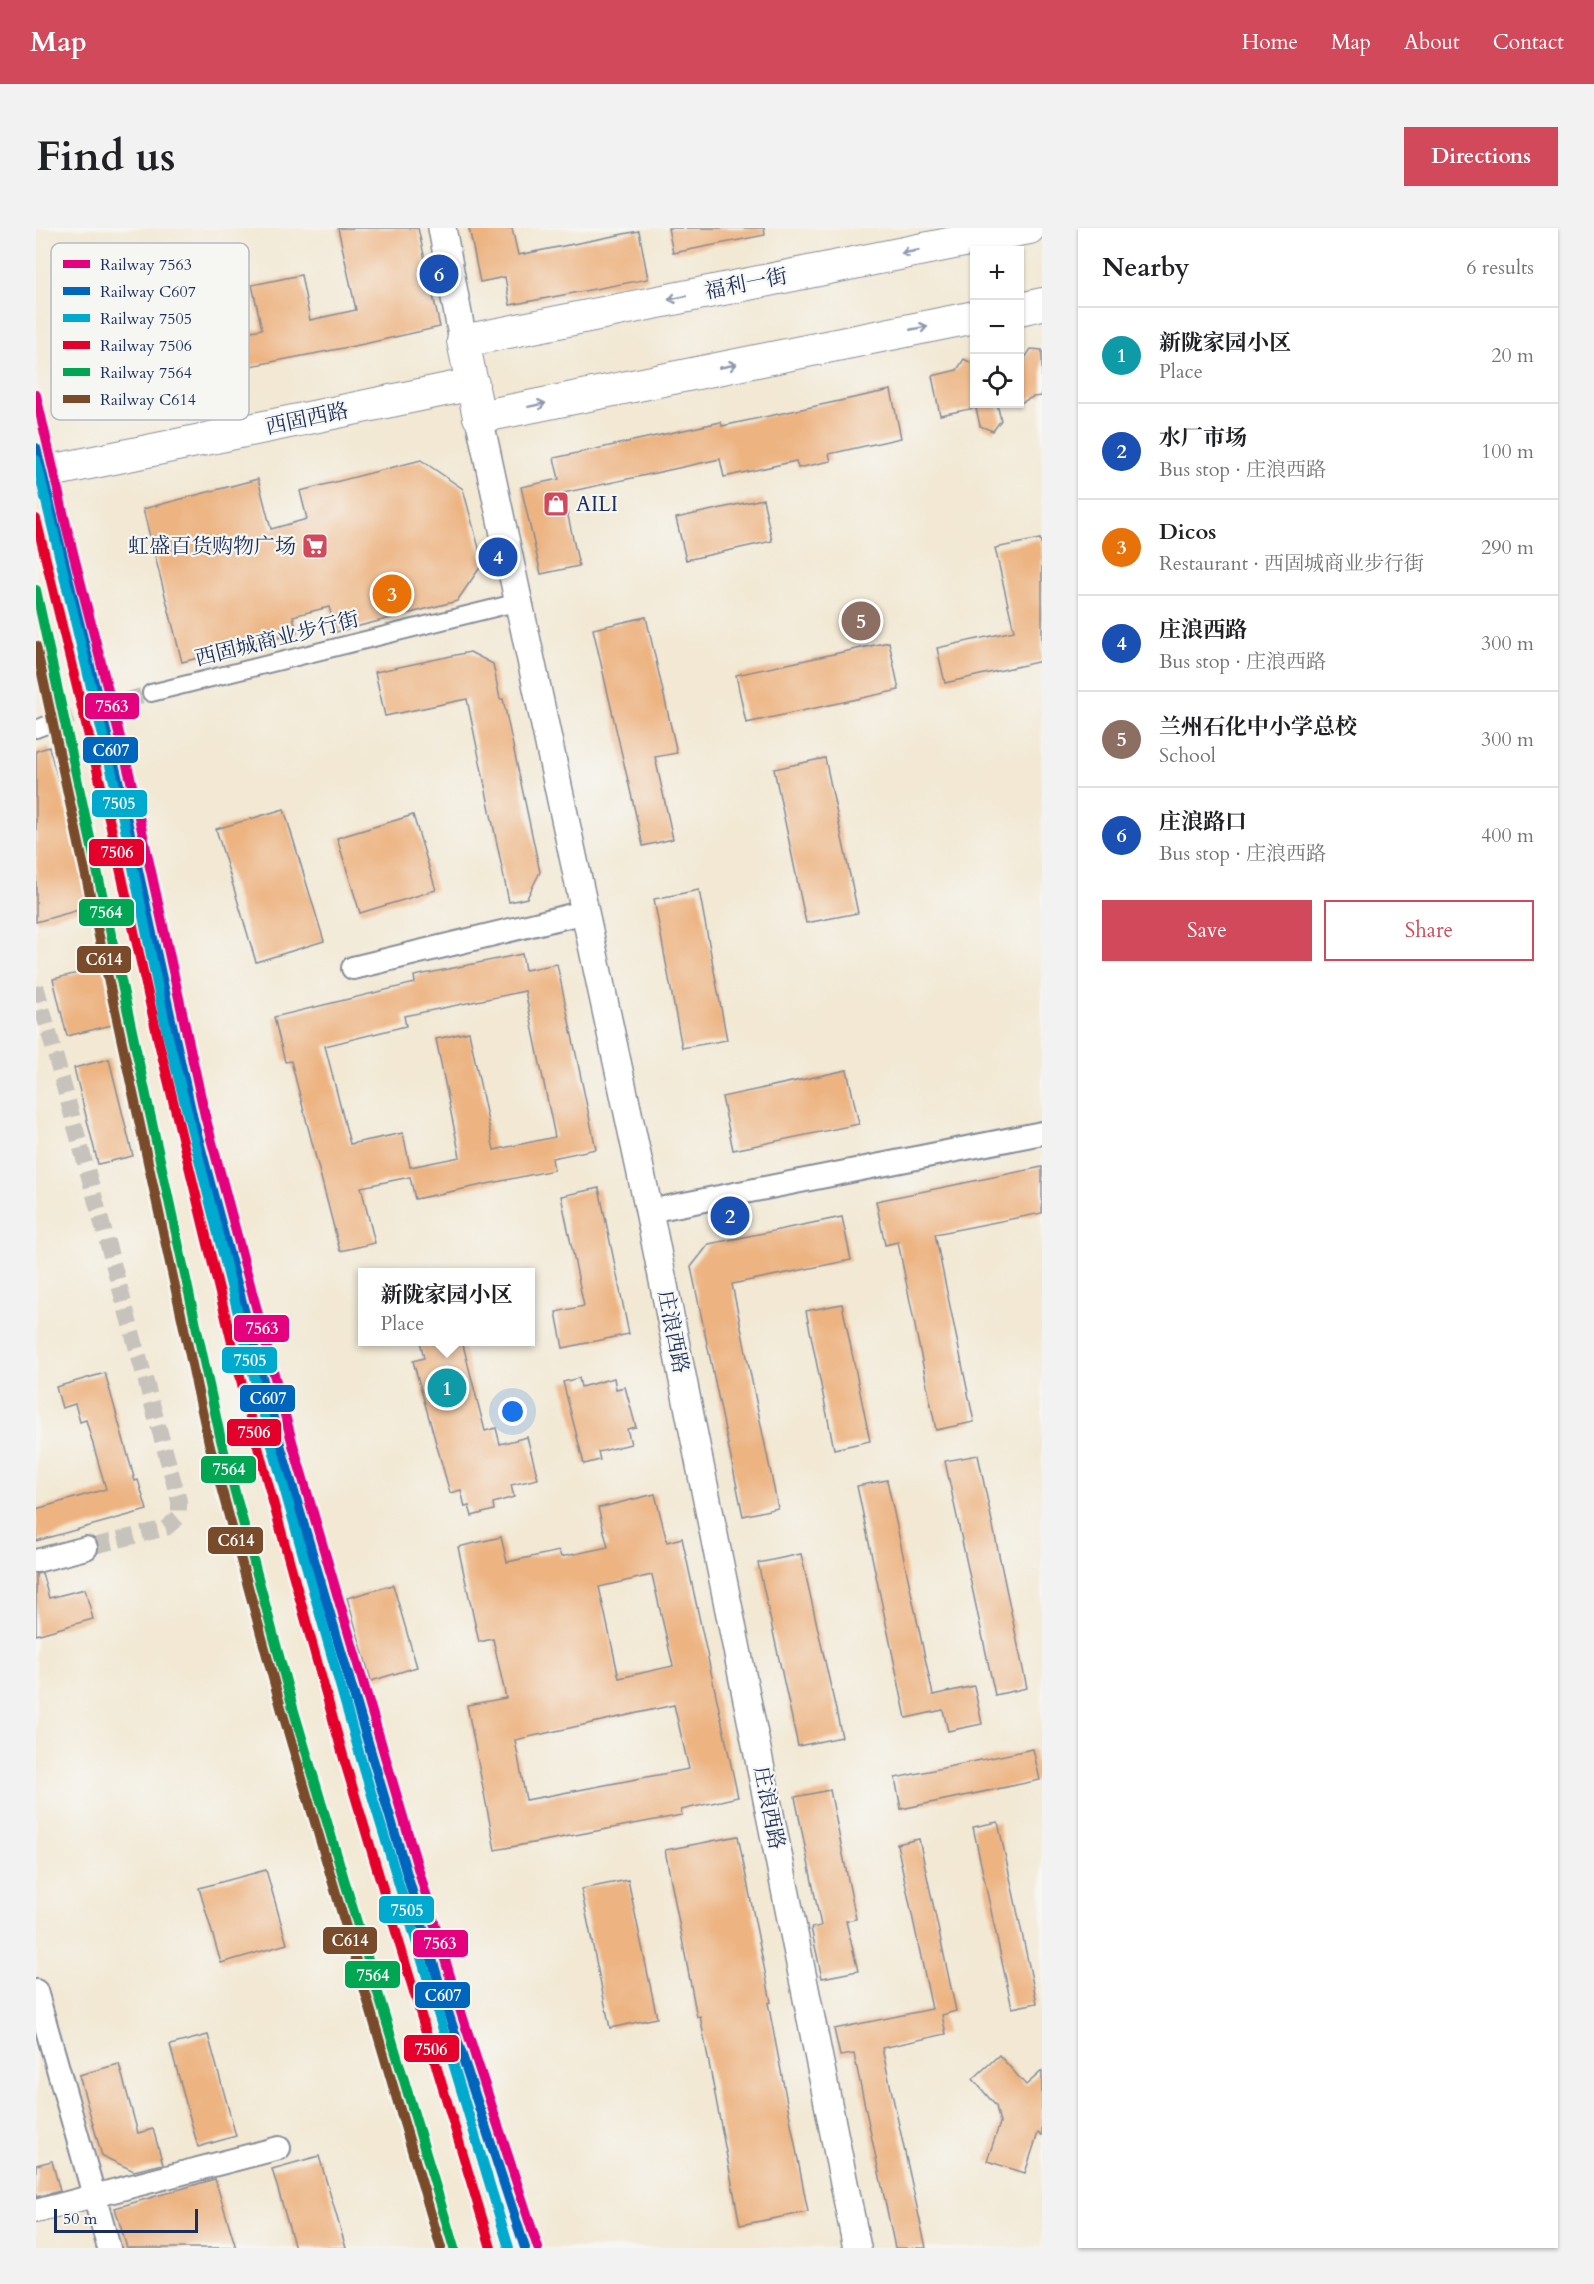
<!DOCTYPE html>
<html lang="en">
<head>
<meta charset="utf-8">
<style>
  :root { --surface:#fff; --page:#f2f2f2; --text:#202124; --muted:#757577; --line:#e0e0e0; --accent:#d1495b }
  body { margin:0; font-family:Cardo,"Noto Serif SC",serif; background:var(--page); color:var(--text) }
  .controls { position:absolute; right:18px; top:18px; display:grid; overflow:hidden; border-radius:0px; box-shadow:0 2px 4px #0004 }
  .controls button { width:54px; height:54px; display:grid; place-items:center; padding:0; border:0; border-bottom:2px solid var(--line); background:var(--surface); color:var(--text); font:30px sans-serif }
  .scale { position:absolute; left:18px; bottom:15px; width:144px; box-sizing:border-box; padding-left:6px; border:3px solid #1b2f5e; border-top:0; font-size:16px; line-height:21px; white-space:nowrap; color:#1b2f5e; -webkit-text-stroke:4px #f6f6f2; paint-order:stroke }
  .you { position:absolute; left:477px; top:1184px; width:21px; height:21px; margin:-15px; border:4px solid #fff; border-radius:50%; background:#1a73e8; box-shadow:0 0 0 9px #1a73e833 }
  .badge { display:grid; place-items:center; width:39px; height:39px; border-radius:50%; background:var(--accent); color:#fff; font-size:20px; font-weight:700 }
  .pin { position:absolute; translate:-50% -50%; border:3px solid #fff; box-shadow:0 2px 6px #0006 }
  .popup { position:absolute; left:322px; top:1040px; width:177px; height:78px; box-sizing:border-box; display:grid; place-content:center; border-radius:0px; background:var(--surface); filter:drop-shadow(0 2px 4px #0005); font-size:20px; white-space:nowrap; color:var(--muted) }
  .popup b { font-size:22px; color:var(--text) }
  .popup::after { content:''; position:absolute; left:50%; top:100%; margin-left:-12px; border:12px solid transparent; border-top-color:var(--surface) }
  .list { margin:0; padding:0; list-style:none }
  h2 { display:flex; justify-content:space-between; align-items:center; height:78px; margin:0; padding:0 24px; font-size:26px }
  h2 small { font-size:20px; font-weight:400; color:var(--muted) }
  .list li { display:grid; grid-template-columns:39px 1fr auto; gap:18px; align-items:center; box-sizing:border-box; height:96px; padding:0 24px; border-top:2px solid var(--line) }
  .list b { display:block; font-size:22px; white-space:nowrap }
  .list p { margin:0; font-size:20px; white-space:nowrap; color:var(--muted) }
  .list em { font-size:20px; font-style:normal; color:var(--muted) }
  .actions { display:flex; gap:12px; padding:18px 24px }
  .actions a { flex:1; padding:14px 0; border:2px solid var(--accent); border-radius:0px; text-align:center; font-size:21px; color:var(--accent) }
  .actions .main { background:var(--accent); color:#fff }
  .icon { flex:none; width:33px; height:33px; fill:none; stroke:currentColor; stroke-width:2; stroke-linecap:round; stroke-linejoin:round }
  .map { position:relative; flex:none; width:1006px; height:2020px; overflow:hidden; border-radius:0px }
  header { display:flex; align-items:center; gap:36px; box-sizing:border-box; height:84px; padding:0 30px; background:var(--accent); color:#fff }
  header strong { font-size:28px }
  nav { display:flex; gap:33px; margin-inline-start:auto; font-size:21px }
  .intro { display:flex; align-items:center; justify-content:space-between; box-sizing:border-box; height:144px; padding:0 36px }
  h1 { margin:0; font-size:42px }
  .button { padding:15px 27px; border-radius:0px; background:var(--accent); color:#fff; font-size:21px; font-weight:700 }
  main { display:flex; gap:36px; padding:0 36px }
  aside { flex:1; background:var(--surface); border-radius:0px; box-shadow:0 2px 4px #0004 }
  .map>svg:first-child { display:block }
</style>
</head>
<body>
<header>
<strong>Map</strong>
<nav><a>Home</a><a>Map</a><a>About</a><a>Contact</a></nav>
</header>
<div class="intro"><h1>Find us</h1><a class="button">Directions</a></div>
<main>
<div class="map">
<svg width="1006" height="2020" viewBox="0 0 1006 2020">
  <rect width="100%" height="100%" fill="#f6f6f2"/>
  <filter id="ink" filterUnits="userSpaceOnUse"><feTurbulence type="fractalNoise" baseFrequency=".0167" numOctaves="2"/><feDisplacementMap in="SourceGraphic" scale="12" xChannelSelector="R" yChannelSelector="G"/><feConvolveMatrix kernelMatrix="1 2 1 2 8 2 1 2 1" color-interpolation-filters="sRGB"/></filter>
  <filter id="wash" filterUnits="userSpaceOnUse"><feTurbulence type="fractalNoise" baseFrequency=".008" numOctaves="4" result="noise"/><feDisplacementMap in="SourceGraphic" scale="24" xChannelSelector="R" yChannelSelector="G"/><feGaussianBlur stdDeviation="1.35" result="paint"/><feColorMatrix in="noise" values="0 0 0 0 0 0 0 0 0 0 0 0 0 0 0 0 0 1.4 0 .05"/><feComposite in="paint" operator="in"/></filter>
  <g filter="url(#wash)">
    <rect width="100%" height="100%" fill="#f2e8d3"/>
    <g id="blocks">
      <g fill="#edb482" fill-rule="evenodd">
        <path d="M302,0H382L404,99L328,116L65,167L59,134L83,130L68,57L125,46L140,118L226,101L216,57L265,47L274,92L320,82Z"/>
        <path d="M433,0H476L482,27L603,3L612,51L474,77L469,49L444,54Z"/>
        <path d="M632,0H728L729,7L637,25Z"/>
        <path d="M995,121L1006,122V168L997,169L984,175V134L989,133V130Z"/>
        <path d="M928,131L939,137V180L904,187L896,148L921,142Z"/>
        <path d="M855,162L865,210L793,226L795,233L762,240L760,233L688,249L684,231L527,265L543,338L505,346L485,259L523,251L518,230L685,194L686,198Z"/>
        <path d="M939,176H961L965,192L957,203L944,198Z"/>
        <path d="M385,232L427,261L447,335L421,373L300,404L293,379L257,388L261,405L146,434L107,281L222,251L235,301L271,291L264,263Z"/>
        <path d="M727,271L736,313L650,332L640,290Z"/>
        <path d="M1004,311L1006,319V433L909,455L901,420L978,403L959,320Z"/>
        <path d="M610,389L641,525L619,529L637,611L607,618L557,401Z"/>
        <path d="M853,414L863,462L710,495L700,447Z"/>
        <path d="M434,424L457,436L464,471H467L504,644L491,670L473,674L431,471L349,488L339,444Z"/>
        <path d="M13,519L57,678L0,694V523Z"/>
        <path d="M789,530L822,685L770,695L738,541Z"/>
        <path d="M248,581L288,713L220,734L180,601Z"/>
        <path d="M377,587L400,662L324,685L301,610Z"/>
        <path d="M663,662L691,812L646,820L618,671Z"/>
        <path d="M486,726L489,742L521,736L560,921L516,930L518,942L379,971L374,949L325,959L339,1015L304,1023L255,833L249,834L238,789L379,755L378,748ZM489,763L519,909L458,922L433,804L400,811L424,929L374,939L367,905L314,916L289,818L370,798L368,788Z"/>
        <path d="M67,739L80,796L31,808L17,751Z"/>
        <path d="M73,831L97,928L62,936L38,840Z"/>
        <path d="M811,842L823,896L697,922L686,869Z"/>
        <path d="M1006,939V985L899,1006L938,1194L900,1202L862,1014L849,1017L840,973Z"/>
        <path d="M563,960L593,1106L527,1120L520,1084L548,1078L525,968Z"/>
        <path d="M806,989L815,1032L696,1056L742,1280L707,1288L655,1039L673,1016Z"/>
        <path d="M806,1076L834,1213L798,1221L770,1083Z"/>
        <path d="M384,1113H426L449,1203L460,1200L464,1216L491,1209L502,1251L475,1257L478,1269L457,1275L458,1282L436,1288L433,1278L429,1279L425,1262L414,1265L377,1133L388,1130Z"/>
        <path d="M69,1145L99,1253L102,1252L111,1282L0,1313V1281L70,1261L50,1192L44,1194L39,1176L26,1180L20,1159Z"/>
        <path d="M543,1150L545,1159L578,1150L580,1161L589,1159L600,1199L591,1201L595,1216L562,1224L564,1232L548,1236L527,1154Z"/>
        <path d="M942,1227L991,1460L959,1467L909,1233Z"/>
        <path d="M851,1252L897,1467L938,1458L946,1496L912,1503L907,1482L870,1490L821,1258Z"/>
        <path d="M619,1266L631,1314L646,1310L702,1569L645,1582L646,1587L459,1622L431,1477L470,1470L457,1411L443,1414L422,1319L465,1309L471,1334L523,1323L525,1329L572,1319L562,1280ZM616,1347L637,1438L583,1450L563,1359ZM638,1477L653,1541L490,1572L479,1512Z"/>
        <path d="M765,1326L806,1509L762,1518L722,1335Z"/>
        <path d="M6,1345L13,1370L49,1361L57,1391L0,1407V1346Z"/>
        <path d="M357,1357L381,1439L335,1453L311,1370Z"/>
        <path d="M997,1521L1004,1552L865,1581L859,1550Z"/>
        <path d="M794,1562L820,1691L810,1693L822,1743L786,1750L775,1700L785,1698L759,1569Z"/>
        <path d="M962,1594L1001,1775L976,1780L937,1599Z"/>
        <path d="M702,1608L735,1774L732,1775L772,1984L704,1997L664,1788L661,1789L629,1622Z"/>
        <path d="M883,1611L920,1783L906,1787L910,1806L846,1820L890,2020H859L818,1826L804,1828L798,1801L896,1781L861,1616Z"/>
        <path d="M230,1642L251,1716L185,1735L163,1660Z"/>
        <path d="M592,1652L621,1790L574,1800L545,1661Z"/>
        <path d="M172,1807L200,1908L162,1919L134,1817Z"/>
        <path d="M963,1827L990,1857L1006,1843V1907L1002,1905L989,1945L951,1933L964,1895L960,1878L937,1851Z"/>
        <path d="M83,1836L102,1905L117,1901L127,1936L98,1943L66,1928L43,1847Z"/>
        <path d="M283,1928L310,2020H259L236,1941Z"/>
        <path d="M16,1933L24,1963L0,1969V1937Z"/>
        <path d="M179,1951L200,2020H91L79,1980Z"/>
      </g>
    </g>
  </g>
  <g filter="url(#ink)">
    <use href="#blocks" fill-opacity="0" stroke="#868c98" stroke-width="1.5"/>
    <g fill="none" stroke-linecap="round" stroke-linejoin="round">
      <g stroke="#c7c3bc" stroke-width="16" stroke-dasharray="16 8" stroke-linecap="butt">
        <path d="M21,493L115,465"/>
        <path d="M0,758L143,1273V1289L130,1300L50,1320"/>
      </g>
      <defs>
        <g id="pedestrian">
          <path d="M115,465L483,374"/>
          <path d="M0,501L21,493"/>
        </g>
        <g id="minor">
          <path d="M317,740L549,684"/>
          <path d="M613,983L1006,905"/>
          <path d="M0,1333L50,1320"/>
          <path d="M0,1763L73,2020"/>
          <path d="M0,1983L243,1920"/>
        </g>
        <g id="tertiary">
          <path d="M406,0L427,113"/>
          <path d="M443,189L613,983L821,2020"/>
        </g>
        <g id="secondary">
          <path d="M984,81L1006,76"/>
          <path d="M939,89L443,189L427,113L993,0"/>
          <path d="M0,246L437,156"/>
        </g>
      </defs>
      <use href="#pedestrian" stroke="#868c98" stroke-width="20"/>
      <use href="#minor" stroke="#868c98" stroke-width="26"/>
      <use href="#tertiary" stroke="#868c98" stroke-width="30"/>
      <use href="#secondary" stroke="#868c98" stroke-width="34"/>
      <use href="#pedestrian" stroke="#fff" stroke-width="16"/>
      <use href="#minor" stroke="#fff" stroke-width="22"/>
      <use href="#tertiary" stroke="#fff" stroke-width="27"/>
      <use href="#secondary" stroke="#fff" stroke-width="32"/>
      <defs>
        <path id="rail-1" d="M0,167L30,297L95,553L169,888L257,1217L421,1772L502,2020"/>
        <path id="rail-2" d="M0,220L83,556L157,891L245,1220L409,1775L489,2020"/>
        <path id="rail-3" d="M0,232L87,591L131,805L231,1200L325,1531L473,2020"/>
        <path id="rail-4" d="M0,291L74,595L122,811L217,1201L308,1531L455,2020"/>
        <path id="rail-5" d="M0,362L185,1212L257,1480L418,2020"/>
        <path id="rail-6" d="M0,418L173,1215L246,1483L405,2020"/>
      </defs>
      <use href="#rail-1" stroke="#f6f6f2" stroke-width="15"/>
      <use href="#rail-2" stroke="#f6f6f2" stroke-width="15"/>
      <use href="#rail-3" stroke="#f6f6f2" stroke-width="15"/>
      <use href="#rail-4" stroke="#f6f6f2" stroke-width="15"/>
      <use href="#rail-5" stroke="#f6f6f2" stroke-width="15"/>
      <use href="#rail-6" stroke="#f6f6f2" stroke-width="15"/>
      <use href="#rail-1" stroke="#e5007d" stroke-width="10"/>
      <use href="#rail-2" stroke="#0065bd" stroke-width="10"/>
      <use href="#rail-3" stroke="#00a9ce" stroke-width="10"/>
      <use href="#rail-4" stroke="#e4002b" stroke-width="10"/>
      <use href="#rail-5" stroke="#00a651" stroke-width="10"/>
      <use href="#rail-6" stroke="#7a4b2a" stroke-width="10"/>
    </g>
    <defs><path id="oneway-shaft" d="M-6 0H5M1.5-3L5.5 0L1.5 3" fill="none" stroke-width="1.6" stroke-linecap="round" stroke-linejoin="round" transform="scale(1.5)"/></defs>
    <g stroke="#8d97ae">
      <use href="#oneway-shaft" transform="translate(874 24) rotate(169)"/>
      <use href="#oneway-shaft" transform="translate(641 70) rotate(169)"/>
      <use href="#oneway-shaft" transform="translate(883 100) rotate(-11)"/>
      <use href="#oneway-shaft" transform="translate(692 138) rotate(-11)"/>
      <use href="#oneway-shaft" transform="translate(501 177) rotate(-12)"/>
    </g>
  </g>
  <defs>
    <symbol id="shop-square" viewBox="-11 -11 22 22"><rect x="-9" y="-9" width="18" height="18" rx="4" fill="#d1495b" stroke="#f6f6f2"/><path d="M-5-2.5h2.3a2.7 3.5 0 0 1 5.4 0H5L5.5 6h-11ZM-1.5-2.5h3a1.5 2.3 0 0 0-3 0Z" fill="#fff"/></symbol>
    <symbol id="supermarket-square" viewBox="-11 -11 22 22"><rect x="-9" y="-9" width="18" height="18" rx="4" fill="#d1495b" stroke="#f6f6f2"/><path d="M-6-5.5h2.5l.6 2H6L4.5 2H-2.5L-4.4-4H-6ZM-1.5 3.2a1.3 1.3 0 1 0 .1 0ZM3 3.2a1.3 1.3 0 1 0 .1 0Z" fill="#fff"/></symbol>
  </defs>
  <g fill-rule="evenodd">
    <use href="#shop-square" x="505" y="261" width="30" height="30"/>
    <use href="#supermarket-square" x="264" y="303" width="30" height="30"/>
  </g>
  <g text-anchor="middle" dominant-baseline="central" stroke-width="4.5" stroke-linejoin="round" paint-order="stroke">
    <g font-size="21" fill="#1b2f5e" stroke="#f6f6f2">
      <text transform="translate(710 56) rotate(-11)">福利一街</text>
      <text transform="translate(271 191) rotate(-12)">西固西路</text>
      <text transform="translate(241 411) rotate(-14)">西固城商业步行街</text>
      <text transform="translate(637 1104) rotate(79)">庄浪西路</text>
      <text transform="translate(733 1580) rotate(79)">庄浪西路</text>
    </g>
    <g font-size="21" fill="#1b2f5e" stroke="#f6f6f2" text-anchor="start">
      <text x="540" y="276">AILI</text>
      <text x="260" y="318" text-anchor="end">虹盛百货购物广场</text>
    </g>
  </g>
  <rect x="15" y="15" width="198" height="177" rx="9" fill="#f6f6f2" stroke="#b4bac6" stroke-width="1.5"/>
  <rect x="27" y="32" width="27" height="8" fill="#e5007d"/>
  <rect x="27" y="59" width="27" height="8" fill="#0065bd"/>
  <rect x="27" y="86" width="27" height="8" fill="#00a9ce"/>
  <rect x="27" y="113" width="27" height="8" fill="#e4002b"/>
  <rect x="27" y="140" width="27" height="8" fill="#00a651"/>
  <rect x="27" y="167" width="27" height="8" fill="#7a4b2a"/>
  <g font-size="16" fill="#1b2f5e">
    <text x="64" y="42">Railway 7563</text>
    <text x="64" y="69">Railway C607</text>
    <text x="64" y="96">Railway 7505</text>
    <text x="64" y="123">Railway 7506</text>
    <text x="64" y="150">Railway 7564</text>
    <text x="64" y="177">Railway C614</text>
  </g>
  <g stroke="#f6f6f2" stroke-width="2">
    <rect x="48" y="464" width="56" height="28" rx="6" fill="#e5007d"/>
    <rect x="46" y="508" width="57" height="28" rx="6" fill="#0065bd"/>
    <rect x="55" y="561" width="57" height="29" rx="6" fill="#00a9ce"/>
    <rect x="52" y="610" width="57" height="29" rx="6" fill="#e4002b"/>
    <rect x="42" y="670" width="57" height="29" rx="6" fill="#00a651"/>
    <rect x="40" y="717" width="56" height="29" rx="6" fill="#7a4b2a"/>
    <rect x="197" y="1086" width="57" height="29" rx="6" fill="#e5007d"/>
    <rect x="185" y="1118" width="57" height="28" rx="6" fill="#00a9ce"/>
    <rect x="203" y="1156" width="57" height="29" rx="6" fill="#0065bd"/>
    <rect x="190" y="1190" width="56" height="29" rx="6" fill="#e4002b"/>
    <rect x="164" y="1227" width="57" height="29" rx="6" fill="#00a651"/>
    <rect x="171" y="1298" width="57" height="29" rx="6" fill="#7a4b2a"/>
    <rect x="342" y="1667" width="57" height="29" rx="6" fill="#00a9ce"/>
    <rect x="286" y="1698" width="56" height="29" rx="6" fill="#7a4b2a"/>
    <rect x="376" y="1701" width="57" height="29" rx="6" fill="#e5007d"/>
    <rect x="308" y="1732" width="57" height="29" rx="6" fill="#00a651"/>
    <rect x="378" y="1753" width="57" height="28" rx="6" fill="#0065bd"/>
    <rect x="367" y="1806" width="57" height="29" rx="6" fill="#e4002b"/>
  </g>
  <g font-size="16" text-anchor="middle" font-weight="bold" fill="#fff">
    <text x="76" y="484">7563</text>
    <text x="75" y="528">C607</text>
    <text x="83" y="581">7505</text>
    <text x="81" y="630">7506</text>
    <text x="70" y="690">7564</text>
    <text x="68" y="737">C614</text>
    <text x="226" y="1106">7563</text>
    <text x="214" y="1138">7505</text>
    <text x="232" y="1176">C607</text>
    <text x="218" y="1210">7506</text>
    <text x="193" y="1247">7564</text>
    <text x="200" y="1318">C614</text>
    <text x="371" y="1688">7505</text>
    <text x="314" y="1718">C614</text>
    <text x="404" y="1721">7563</text>
    <text x="337" y="1753">7564</text>
    <text x="407" y="1773">C607</text>
    <text x="395" y="1827">7506</text>
  </g>
</svg>
<div class="controls">
<button>+</button>
<button>−</button>
<button><svg class="icon" aria-label="locate" viewBox="0 0 24 24"><circle cx="12" cy="12" r="6"/><path d="M12 2v4M12 18v4M2 12h4M18 12h4"/></svg></button>
</div>
<div class="scale">50 m</div>
<div class="you"></div>
<div class="pin badge" style="left:411px;top:1160px;background:#0f9aa8">1</div>
<div class="popup"><b>新陇家园小区</b>Place</div>
<div class="pin badge" style="left:694px;top:988px;background:#1a4fb4">2</div>
<div class="pin badge" style="left:356px;top:366px;background:#e8710a">3</div>
<div class="pin badge" style="left:462px;top:329px;background:#1a4fb4">4</div>
<div class="pin badge" style="left:825px;top:393px;background:#8d6e63">5</div>
<div class="pin badge" style="left:403px;top:46px;background:#1a4fb4">6</div>
</div>
<aside>
<h2>Nearby<small>6 results</small></h2>
<ul class="list">
<li><span class="badge" style="background:#0f9aa8">1</span><div><b>新陇家园小区</b><p>Place</p></div><em>20 m</em></li>
<li><span class="badge" style="background:#1a4fb4">2</span><div><b>水厂市场</b><p>Bus stop · 庄浪西路</p></div><em>100 m</em></li>
<li><span class="badge" style="background:#e8710a">3</span><div><b>Dicos</b><p>Restaurant · 西固城商业步行街</p></div><em>290 m</em></li>
<li><span class="badge" style="background:#1a4fb4">4</span><div><b>庄浪西路</b><p>Bus stop · 庄浪西路</p></div><em>300 m</em></li>
<li><span class="badge" style="background:#8d6e63">5</span><div><b>兰州石化中小学总校</b><p>School</p></div><em>300 m</em></li>
<li><span class="badge" style="background:#1a4fb4">6</span><div><b>庄浪路口</b><p>Bus stop · 庄浪西路</p></div><em>400 m</em></li>
</ul>
<div class="actions"><a class="main">Save</a><a>Share</a></div>
</aside>
</main>
</body>
</html>
